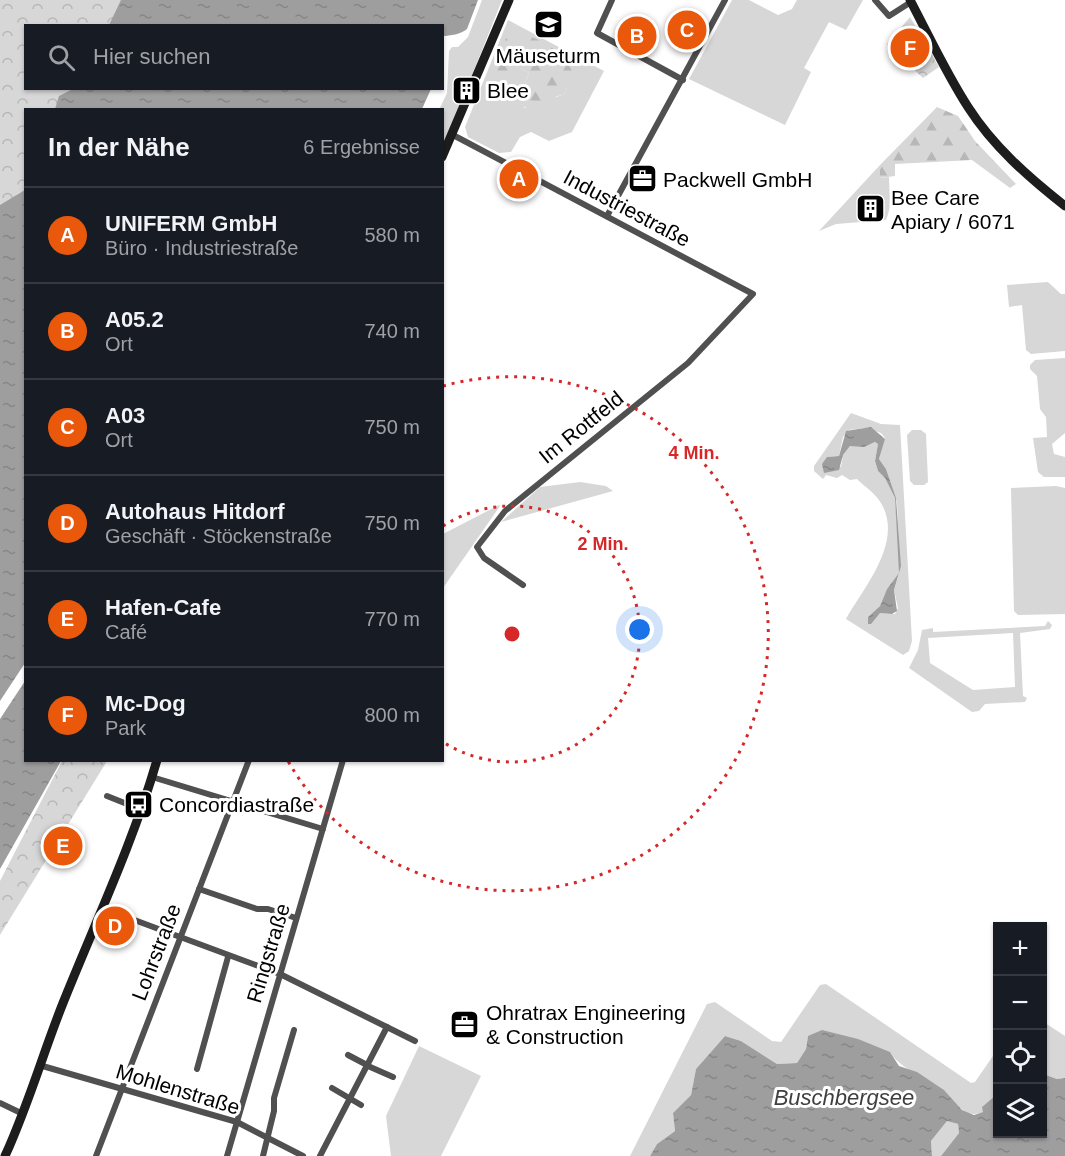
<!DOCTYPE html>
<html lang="de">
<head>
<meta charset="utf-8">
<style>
  :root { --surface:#171b24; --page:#20242c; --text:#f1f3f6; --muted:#9ea1a6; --line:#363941; --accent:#ea580c }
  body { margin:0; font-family:Arial,sans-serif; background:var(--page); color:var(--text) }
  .controls { position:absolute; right:18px; bottom:18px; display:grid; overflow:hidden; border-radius:0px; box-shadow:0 2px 4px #0004 }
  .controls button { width:54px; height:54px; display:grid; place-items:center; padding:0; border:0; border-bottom:2px solid var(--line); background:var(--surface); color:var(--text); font:30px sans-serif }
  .you { position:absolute; left:640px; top:630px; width:21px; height:21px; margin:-15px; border:4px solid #fff; border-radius:50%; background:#1a73e8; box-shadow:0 0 0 9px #1a73e833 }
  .badge { display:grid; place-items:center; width:39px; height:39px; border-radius:50%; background:var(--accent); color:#fff; font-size:20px; font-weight:700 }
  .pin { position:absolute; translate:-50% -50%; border:3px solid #fff; box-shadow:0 2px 6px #0006 }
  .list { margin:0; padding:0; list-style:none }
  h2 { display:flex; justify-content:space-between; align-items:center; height:78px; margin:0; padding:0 24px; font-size:26px }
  h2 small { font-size:20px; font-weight:400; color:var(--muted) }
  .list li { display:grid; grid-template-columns:39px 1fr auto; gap:18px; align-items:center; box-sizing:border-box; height:96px; padding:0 24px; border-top:2px solid var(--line) }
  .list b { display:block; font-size:22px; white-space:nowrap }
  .list p { margin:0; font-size:20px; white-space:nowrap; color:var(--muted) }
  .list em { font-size:20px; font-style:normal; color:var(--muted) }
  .icon { flex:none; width:33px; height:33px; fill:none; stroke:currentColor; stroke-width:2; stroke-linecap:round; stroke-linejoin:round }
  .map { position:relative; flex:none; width:1065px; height:1156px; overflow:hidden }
  .search { position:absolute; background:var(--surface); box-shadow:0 2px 4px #0004; left:24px; top:24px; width:420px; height:66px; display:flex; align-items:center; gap:15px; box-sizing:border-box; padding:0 21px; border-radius:0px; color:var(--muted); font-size:22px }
  .panel { position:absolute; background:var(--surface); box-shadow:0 2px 4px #0004; left:24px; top:108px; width:420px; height:654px; border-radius:0px }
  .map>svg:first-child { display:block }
</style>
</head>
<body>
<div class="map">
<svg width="1065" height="1156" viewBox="0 0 1065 1156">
  <defs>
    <pattern id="forest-firs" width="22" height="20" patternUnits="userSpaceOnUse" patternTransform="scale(1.5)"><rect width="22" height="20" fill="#d7d7d7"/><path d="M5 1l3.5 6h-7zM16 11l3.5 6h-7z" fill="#b7b7b7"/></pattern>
    <pattern id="park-crowns" width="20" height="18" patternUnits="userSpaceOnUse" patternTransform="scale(1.5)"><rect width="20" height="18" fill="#d7d7d7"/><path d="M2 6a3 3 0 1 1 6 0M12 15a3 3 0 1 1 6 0" fill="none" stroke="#b7b7b7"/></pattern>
    <pattern id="water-ripples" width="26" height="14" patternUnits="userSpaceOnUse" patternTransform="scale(1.5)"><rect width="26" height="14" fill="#9e9e9e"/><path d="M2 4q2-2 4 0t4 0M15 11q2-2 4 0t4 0" fill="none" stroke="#868686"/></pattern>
  </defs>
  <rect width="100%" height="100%" fill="#fff"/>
  <g fill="#d7d7d7" fill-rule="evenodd">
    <path d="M482,0H502L443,148L442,110H439L447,93L449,51L452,47H458L468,37Z"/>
    <path d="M732,0H749L778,15L792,9L797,0H863L846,30L829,22L804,68L811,72L785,125L689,79Z"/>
    <path d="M508,20L604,71L572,132L549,141L531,132L520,137L511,152L499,153L468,137L465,127ZM519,68L567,88L565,94L524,108L525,83L529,73Z"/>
    <path d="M880,165V178L889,177C889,194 893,203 886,220L836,224L819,231Z"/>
    <path d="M1048,282L1061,294H1065V351L1031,354L1026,350L1022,305L1009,307L1007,285Z"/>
    <path d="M1065,358V433L1052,444L1054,454L1065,457V477H1044L1038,472L1033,438L1047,437L1046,417L1040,409L1037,376L1030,369V365L1035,360Z"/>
    <path d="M851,413L881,424L900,425L912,641L909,651L903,655L846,619C864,587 904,542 881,503C876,494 864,486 857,479L850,480L842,475L837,478L826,475L823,479L814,471V466ZM866,428L881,433L885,438L879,459L886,469L897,502L900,567L895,498L885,478L878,471L875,461L878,444L876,442L867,445L850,446L843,455L841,467L827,457L839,456L843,437L849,430ZM899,574L894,590L898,608L895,614L880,613L868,624V617L880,606L887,589Z"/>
    <path d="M912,430H921L926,434L928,482L924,485H914L910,481L907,435Z"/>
    <path d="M580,482L606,486L613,491L501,522L540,487Z"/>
    <path d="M1056,486L1065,488V614L1018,615L1014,611L1011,488Z"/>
    <path d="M499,505L500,506L443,588V534Z"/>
    <path d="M1048,621L1052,625L1050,629L1020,633L1023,696L1027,698L1025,702L985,704L979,711L972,712L909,668L918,650L922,630L933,628V632L1045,626ZM1013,633L1015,687L973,690L930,663L928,638Z"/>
    <path d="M826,984L971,1083L975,1082L997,1050V1094L983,1106L984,1112C976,1114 973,1115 966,1112C956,1107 951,1096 942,1089C924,1075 902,1071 890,1052L808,1036L806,1049L797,1063L777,1064L741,1041L725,1036L696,1069L691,1095L673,1113L675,1131L657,1144L650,1156H630L707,1004L715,1002L772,1041L781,1042L820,985Z"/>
    <path d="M1042,1021L1065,1036V1078L1057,1079L1043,1074Z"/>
    <path d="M419,1046L481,1076L441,1156H391L386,1116Z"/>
    <path d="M947,1121L958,1124L959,1133L941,1156H932L931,1141Z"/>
  </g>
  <g fill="url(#forest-firs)">
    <path d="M511,27C540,42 569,48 576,84L567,88L565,94L555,97L553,104C542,110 527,110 515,103L516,91L525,83L529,73L519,68L503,73L493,68Z"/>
    <path d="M937,107L958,116L975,141L1016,184L1010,188L972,160L895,164V176L880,178V165Z"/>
  </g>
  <g fill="url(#park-crowns)">
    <path d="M0,0H295L281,25L26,26V88L246,89L234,109L26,110L25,448L0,486Z"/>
    <path d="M910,17L939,67L923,78L887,44Z"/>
    <path d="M62,761H107L0,935V881Z"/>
  </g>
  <g fill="url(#water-ripples)">
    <path d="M121,0H478L467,29C461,34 450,36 443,36L442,26L109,25Z"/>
    <path d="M75,88H431V89L422,109H55L59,96Z"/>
    <path d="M25,190V663L0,701V205Z"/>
    <path d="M871,427L885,439L879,459L886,469L896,498L901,566L894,590L897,611L892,614L880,613L871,624H868V617L880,606L887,589L899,573L895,498L885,478L878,471L875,461L878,444L875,442L864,447L850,446L843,455L839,470L824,473L822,464L827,457L839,456L846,431Z"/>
    <path d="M25,681L26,760L61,761L0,869V719Z"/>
    <path d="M822,1030L858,1039L890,1052L899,1066L917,1072L944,1090L962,1110L974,1115L983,1112L982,1107L997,1094L998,1134H1042L1043,1074L1057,1079L1065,1078V1156H941L959,1133L958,1124L947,1121L931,1141L932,1156H650L657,1144L675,1131L673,1113L691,1095L696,1069L725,1036L741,1041L777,1064L797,1063L806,1049L808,1036Z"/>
  </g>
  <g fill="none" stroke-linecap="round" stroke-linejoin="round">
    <g stroke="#505050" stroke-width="6">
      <path d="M612,0L597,33L683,80"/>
      <path d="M875,0L889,16L911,2"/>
      <path d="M453,135L753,294L688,363L505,511L477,547L484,558L523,585"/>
      <path d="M607,216L725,0"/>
      <path d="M152,777L323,829"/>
      <path d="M107,796L142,810"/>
      <path d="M199,889L257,909H268L296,918"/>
      <path d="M102,908L280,974L415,1041"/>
      <path d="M348,1055L367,1065"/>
      <path d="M39,1065L237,1122L303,1156"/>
      <path d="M368,1066L393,1077"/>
      <path d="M197,1069L228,957"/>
      <path d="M332,1088L361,1105"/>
      <path d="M0,1103L23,1114"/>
      <path d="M96,1156L249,760"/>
      <path d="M227,1156L343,760"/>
      <path d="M263,1156L274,1111V1098L294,1030"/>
      <path d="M320,1156L387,1027"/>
    </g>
    <g stroke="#1d1d1d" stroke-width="9">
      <path d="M910,0C929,36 946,73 968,107C993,146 1028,177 1065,206"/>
      <path d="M442,157L509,0"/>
      <path d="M5,1156C28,1106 43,1053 63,1003C95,923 133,843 157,760"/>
    </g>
  </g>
  <g fill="none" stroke="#d62828" stroke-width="3" stroke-dasharray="3 6">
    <path d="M443 526A128 128 0 1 1 443 742"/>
    <path d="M443 386A257 257 0 1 1 288 761"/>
  </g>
  <defs>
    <symbol id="school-square" viewBox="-11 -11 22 22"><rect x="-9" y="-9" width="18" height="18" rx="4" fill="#000" stroke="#fff"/><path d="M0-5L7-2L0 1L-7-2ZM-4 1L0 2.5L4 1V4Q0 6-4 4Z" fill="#fff"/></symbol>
    <symbol id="building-square" viewBox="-11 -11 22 22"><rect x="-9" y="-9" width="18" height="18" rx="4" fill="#000" stroke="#fff"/><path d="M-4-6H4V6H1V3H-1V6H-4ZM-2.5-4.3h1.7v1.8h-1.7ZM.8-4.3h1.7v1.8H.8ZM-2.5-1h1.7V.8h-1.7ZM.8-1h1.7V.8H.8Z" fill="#fff"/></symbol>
    <symbol id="office-square" viewBox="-11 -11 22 22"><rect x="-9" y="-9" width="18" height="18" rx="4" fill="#000" stroke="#fff"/><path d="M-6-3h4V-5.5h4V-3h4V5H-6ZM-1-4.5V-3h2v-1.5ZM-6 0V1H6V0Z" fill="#fff"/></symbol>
    <symbol id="bus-square" viewBox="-11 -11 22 22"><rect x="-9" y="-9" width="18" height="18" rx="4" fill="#000" stroke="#fff"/><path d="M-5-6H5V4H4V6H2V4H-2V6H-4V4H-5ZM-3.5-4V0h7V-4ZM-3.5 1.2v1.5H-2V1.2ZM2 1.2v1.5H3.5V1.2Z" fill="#fff"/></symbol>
  </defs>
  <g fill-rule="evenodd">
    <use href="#school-square" x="532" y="8" width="33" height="33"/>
    <use href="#building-square" x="450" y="74" width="33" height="33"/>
    <use href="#office-square" x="626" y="162" width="33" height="33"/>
    <use href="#building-square" x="854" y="192" width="33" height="33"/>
    <use href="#bus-square" x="122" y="788" width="33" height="33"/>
    <use href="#office-square" x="448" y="1008" width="33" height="33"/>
  </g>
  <g text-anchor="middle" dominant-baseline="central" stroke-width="6" stroke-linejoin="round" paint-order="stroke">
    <g font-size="21" fill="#000" stroke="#fff" text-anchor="start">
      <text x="548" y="55" text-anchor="middle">Mäuseturm</text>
      <text x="487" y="90">Blee</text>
      <text x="663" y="179">Packwell GmbH</text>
      <text x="891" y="197">Bee Care<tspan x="891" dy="24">Apiary / 6071</tspan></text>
      <text x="159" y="804">Concordiastraße</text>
      <text x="486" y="1012">Ohratrax Engineering<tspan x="486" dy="24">&amp; Construction</tspan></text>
    </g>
    <g font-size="21" fill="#000" stroke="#fff">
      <text transform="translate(627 208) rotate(28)">Industriestraße</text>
      <text transform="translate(581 427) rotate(-39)">Im Rottfeld</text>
      <text transform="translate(156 952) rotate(-69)">Lohrstraße</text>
      <text transform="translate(268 953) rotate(-73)">Ringstraße</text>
      <text transform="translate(178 1089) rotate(17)">Mohlenstraße</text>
    </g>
    <g font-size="22" font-style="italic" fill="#3f3f3f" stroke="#fff">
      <text x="844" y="1097">Buschbergsee</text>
    </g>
  </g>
  <circle cx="512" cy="634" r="9" fill="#d62828" stroke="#fff" stroke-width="3"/>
  <g font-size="18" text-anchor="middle" font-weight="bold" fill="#d62828" stroke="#fff" stroke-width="6" stroke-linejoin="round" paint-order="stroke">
    <text x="694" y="459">4 Min.</text>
    <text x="603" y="550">2 Min.</text>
  </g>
</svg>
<div class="controls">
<button>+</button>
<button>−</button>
<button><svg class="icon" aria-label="locate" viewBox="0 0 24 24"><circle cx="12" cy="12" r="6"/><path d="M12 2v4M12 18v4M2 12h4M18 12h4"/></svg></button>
<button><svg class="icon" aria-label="layers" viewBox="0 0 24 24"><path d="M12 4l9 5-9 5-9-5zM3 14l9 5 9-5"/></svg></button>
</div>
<div class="you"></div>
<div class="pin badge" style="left:519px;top:179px">A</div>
<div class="pin badge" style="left:637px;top:36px">B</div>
<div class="pin badge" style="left:687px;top:30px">C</div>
<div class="pin badge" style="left:115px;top:926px">D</div>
<div class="pin badge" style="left:63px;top:846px">E</div>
<div class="pin badge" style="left:910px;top:48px">F</div>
<div class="search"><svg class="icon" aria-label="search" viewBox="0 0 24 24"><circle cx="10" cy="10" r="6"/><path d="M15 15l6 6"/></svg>Hier suchen</div>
<section class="panel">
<h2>In der Nähe<small>6 Ergebnisse</small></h2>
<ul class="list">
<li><span class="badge">A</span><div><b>UNIFERM GmbH</b><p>Büro · Industriestraße</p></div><em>580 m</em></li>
<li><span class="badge">B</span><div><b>A05.2</b><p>Ort</p></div><em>740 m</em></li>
<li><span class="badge">C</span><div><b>A03</b><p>Ort</p></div><em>750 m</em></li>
<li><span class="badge">D</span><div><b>Autohaus Hitdorf</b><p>Geschäft · Stöckenstraße</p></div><em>750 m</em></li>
<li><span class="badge">E</span><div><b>Hafen-Cafe</b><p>Café</p></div><em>770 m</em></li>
<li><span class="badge">F</span><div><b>Mc-Dog</b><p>Park</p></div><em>800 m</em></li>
</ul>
</section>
</div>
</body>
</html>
